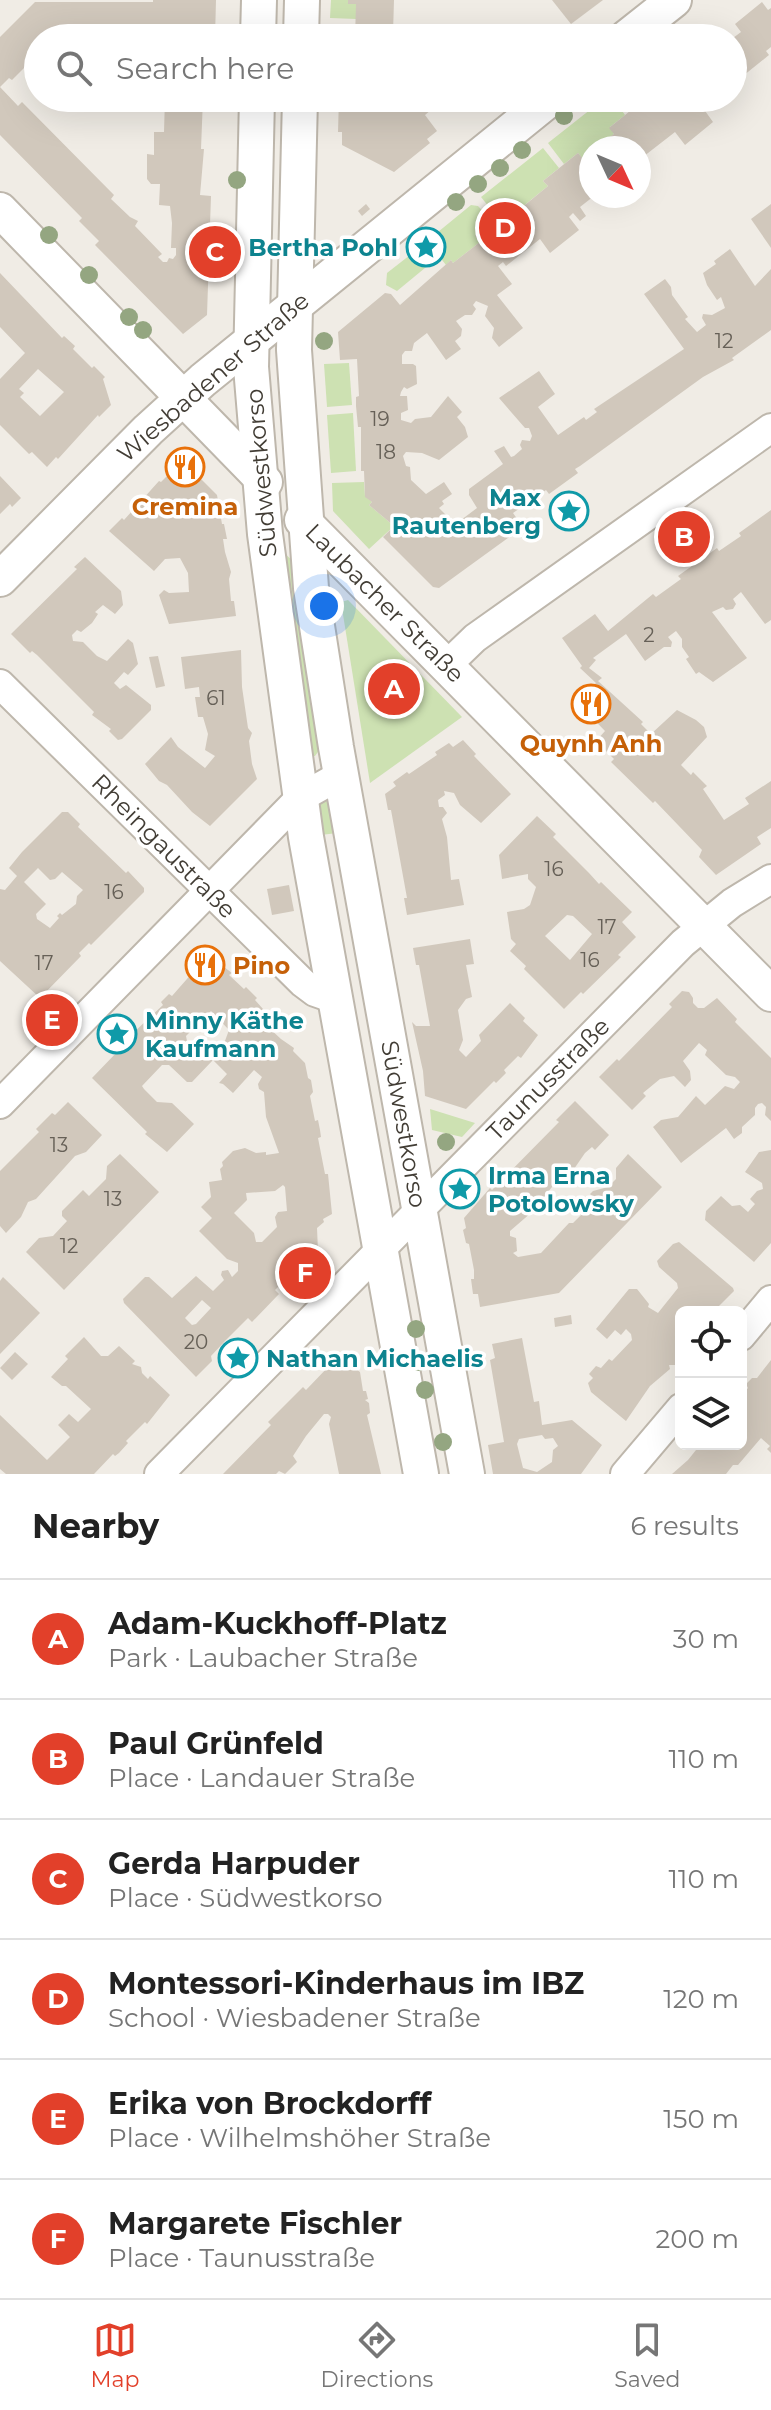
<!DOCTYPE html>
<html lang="en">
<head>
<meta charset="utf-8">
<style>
  :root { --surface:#fff; --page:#f2f2f2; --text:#222; --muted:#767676; --line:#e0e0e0; --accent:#e2402a }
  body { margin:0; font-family:Montserrat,sans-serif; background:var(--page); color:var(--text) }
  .controls { position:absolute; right:24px; bottom:24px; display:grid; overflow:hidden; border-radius:12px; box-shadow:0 8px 32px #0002 }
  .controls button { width:72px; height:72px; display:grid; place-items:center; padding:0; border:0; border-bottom:2px solid var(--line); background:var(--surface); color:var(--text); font:40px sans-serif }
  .compass { position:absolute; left:579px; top:136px; width:72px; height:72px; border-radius:50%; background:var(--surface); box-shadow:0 8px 32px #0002; rotate:134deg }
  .you { position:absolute; left:324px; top:606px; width:28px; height:28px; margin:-20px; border:6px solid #fff; border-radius:50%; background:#1a73e8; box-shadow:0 0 0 12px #1a73e833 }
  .badge { display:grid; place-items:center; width:52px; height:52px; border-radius:50%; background:var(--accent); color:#fff; font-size:26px; font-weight:700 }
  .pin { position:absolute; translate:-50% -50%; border:4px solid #fff; box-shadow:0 2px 8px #0006 }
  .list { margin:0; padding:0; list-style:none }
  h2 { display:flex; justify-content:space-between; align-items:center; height:104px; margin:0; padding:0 32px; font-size:34px }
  h2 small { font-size:26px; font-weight:400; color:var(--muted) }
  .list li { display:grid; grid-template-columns:52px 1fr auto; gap:24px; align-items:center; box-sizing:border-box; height:120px; padding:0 32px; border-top:2px solid var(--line) }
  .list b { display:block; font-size:30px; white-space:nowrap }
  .list p { margin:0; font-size:26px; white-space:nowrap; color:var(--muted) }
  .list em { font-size:26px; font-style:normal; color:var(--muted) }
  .icon { flex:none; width:44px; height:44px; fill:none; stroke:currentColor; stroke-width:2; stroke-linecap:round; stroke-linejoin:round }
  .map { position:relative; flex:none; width:771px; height:1474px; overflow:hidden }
  .search { position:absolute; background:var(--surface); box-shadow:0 8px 32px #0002; left:24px; right:24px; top:24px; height:88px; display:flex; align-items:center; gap:20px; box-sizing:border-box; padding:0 28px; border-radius:44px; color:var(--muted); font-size:30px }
  .sheet { height:824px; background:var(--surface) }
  nav { display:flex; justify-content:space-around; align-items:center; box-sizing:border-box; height:112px; border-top:2px solid var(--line); background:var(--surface); font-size:22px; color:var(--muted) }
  nav a { display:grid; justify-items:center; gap:4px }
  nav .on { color:var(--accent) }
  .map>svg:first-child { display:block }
</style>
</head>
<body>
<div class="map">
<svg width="771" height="1474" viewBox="0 0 771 1474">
  <rect width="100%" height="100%" fill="#f0ece5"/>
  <g fill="#cde1b2">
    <path d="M331,0H348V4H356V19L330,18Z"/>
    <path d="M330,27L355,28V38H330Z"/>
    <path d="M605,98H613L625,115L610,127L614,134L596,148H591V152L583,159L578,153L564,164L548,143Z"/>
    <path d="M543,148L559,168L543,181L548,186L516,212L511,206L497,217L481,197Z"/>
    <path d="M471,205L478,206L492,221L475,235L480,242L453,263L451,260L446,265L427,241Z"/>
    <path d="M419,248L431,263L397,291L386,285L387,273Z"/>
    <path d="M349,363L352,405L327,407L324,364Z"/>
    <path d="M353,413L356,471L331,473L327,415Z"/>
    <path d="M364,482L365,496L372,502L369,505L394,526L369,549L333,511L332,483Z"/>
    <path d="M280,549L295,563L320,749L315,756H311Z"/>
    <path d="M348,600L462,717L370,783L341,602Z"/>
    <path d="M327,801L331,803L337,833L321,835L318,805Z"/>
    <path d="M430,1109L475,1123L462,1137L432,1130Z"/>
  </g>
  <g fill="#d1c8bc" fill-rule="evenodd">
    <path d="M153,0H216L215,38H176V32H155V38H38V54L12,80L9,78L0,87L18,106L22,102L114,195L111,199L130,217L138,221L135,226L162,254L158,257L163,262H167L169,258L173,259L176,255V248H171L172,223L170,206L159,205L160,184H151L147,179V154L154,155V132H164L165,98H203L201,149H204L200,195L211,196L207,315L183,334L95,245L99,241L79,221L82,218L0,135V37L35,2H153Z"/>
    <path d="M348,0H394L393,33H390V38H355L356,4H348Z"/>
    <path d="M552,0H603L571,24Z"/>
    <path d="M762,2L768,10L771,8V47L766,51L769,55L733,84V38L741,32L735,24Z"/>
    <path d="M535,29L543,38H524Z"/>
    <path d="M339,98H445L425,115L437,131L427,139L430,143L394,172L342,145V132H338Z"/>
    <path d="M646,98L651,104L659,98H716L703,108L713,122L685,145L675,132L639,160V148H596L614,134L609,128Z"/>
    <path d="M591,152V196H594L580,207L586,216L580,221L573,213L569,217L579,230L550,253L540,239L506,266L503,262L498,266L512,284L497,295L523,328L499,347L492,338L494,328L485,316L488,306L476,301L473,305L476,309L472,315H465L456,321L462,329L461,336L455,341L461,349L446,360L427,333L414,343L412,351H405L402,355V364H413L416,366L417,384L407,389L404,387L401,392L400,396H407L408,410L401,413V420L411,423L415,419L431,417L448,396L462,412L457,417L465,427L468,437L439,460L422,453L406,452L403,456L406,466L410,467L411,480L426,494L444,482L452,494L442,501L444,504L439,508L453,522L457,523L477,508L469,495V489L503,464L494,451L504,446L511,457L514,456L522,449L520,445L522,440L530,441L532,436L529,428H525L499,398L539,371L555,394L538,407L558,435L584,417L586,420L597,412L594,409L684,349L644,294L665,279L671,287L672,295L688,317L685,319L697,332L706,325L702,318L703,314L712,315L725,308L721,297L717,300L707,285L703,273L716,264L714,261L730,249L755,286L771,269V330L732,358L734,360L703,377L580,466L575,469L578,473L549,494L546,490L513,513L523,527L439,588L433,587L383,537L394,526L369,505L372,502L365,497L364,471H361V427H358L356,406V397L359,396L357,359L340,360L338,332L385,293L391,294L400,305L451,260L453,263L480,242L475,236L492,221L511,206L516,212L531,200L548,186L543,181L578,153L583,159Z"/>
    <path d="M366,204L370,209L362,216L358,211Z"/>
    <path d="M771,204V248L751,219Z"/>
    <path d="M0,273L62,338L64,336L75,346L73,349L92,368L94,366L105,377L103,379L111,405L99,417L98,415L58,459L56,457L47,467L32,452L29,454L0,425V379L25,353L0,327ZM38,369L64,392L40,416L20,397L24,393L19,389Z"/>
    <path d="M185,458L198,470L195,473L217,495L222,524H224L227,539H223L225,552L231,572L229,579L231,601H234L236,616L169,624L159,595L164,590L169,593L189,592L188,573L180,558L165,559L154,571L109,531L122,518L124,520L159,481L161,482Z"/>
    <path d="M0,476L21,498L12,507L10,504L0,514Z"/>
    <path d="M771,510V620L765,624L741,592L733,599L736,604L733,609L726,610L723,607L712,612L747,658L713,682L699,672L696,674L686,659L689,657L682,647V639L676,631L668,637L672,642L671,647H664L645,661L626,634L593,658L596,660L589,668L602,678L598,681L643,722L641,724L651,734L677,710L696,720L704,727L707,737L681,765L691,775L693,772L707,786L703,789L724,820L749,804L745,798L771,781V828L757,837L761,844L716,875L699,857L702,850L655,801L653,803L611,762L614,759L596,741L605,731L577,702L596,683L580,668L582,666L562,638L595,614L608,631L653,594L656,597L681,579L678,576L717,548L719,551L741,536L739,533Z"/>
    <path d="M85,557L121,591L123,605L115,614L103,605L95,612L98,614L92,623L81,632L77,630L72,635L73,641L83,642L97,656L107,661L128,639L133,643L138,664L128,675L124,672L114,683L120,689L126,685L151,705V710L122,739L118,740L109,731L111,729L92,715L94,712L37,655L32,651L30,653L11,634L77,569L74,567Z"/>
    <path d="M241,650L242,687L248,728L252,733L249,741L252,764L257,779L210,826L192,812L167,785L159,781L145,764L171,737L178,747L205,768L215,756L205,750L208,734L203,717H198L195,697H200L199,687L185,689L181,657Z"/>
    <path d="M158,656L165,686L156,688L149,657Z"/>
    <path d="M463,740L476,754L474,756L511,794L481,823L460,805L454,793L444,791L445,795L438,800L439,807H443L447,813L442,819L447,837L451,880L459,879L464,905L407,915L404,898H407L391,810H388L385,794L396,786L393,782L407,772L409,774L437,755L435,752L449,743L453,747Z"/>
    <path d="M62,812H68L80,824L78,827L126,873L128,871L144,888V892L91,945L89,943L79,953L81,956L40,998L0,961V889L5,890L17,876L9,868L22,852ZM38,868L50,880L55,879L62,872L83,890L77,896L76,904L62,915L60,913L57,916L59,918L50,928L37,919L36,914L46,904L24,882Z"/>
    <path d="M537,816L556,834L553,837L589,873L599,884L601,882L632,912L622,922L636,937L618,955L621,957L583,994L581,992L564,1009L524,969L526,966L510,951L516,944L511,939L507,912L524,909L530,905L536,887L528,879V874L502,879L499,855ZM567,915L573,916L592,934L570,960L545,936Z"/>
    <path d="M289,885L294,911L272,915L267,889Z"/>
    <path d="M470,939L474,964L466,965L472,997L466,999L458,1010L463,1040L459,1050L466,1057L481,1041L479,1035L510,1003L525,1018L523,1021L538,1035L521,1058L518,1056L504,1070L506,1073L496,1083L494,1081L466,1109L425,1096L423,1071L412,1022L416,1026H430L419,965H416L413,948Z"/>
    <path d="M208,955L232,973L229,975L244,989L246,987L257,998L255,1000L263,1009L256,1016L281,1039L294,1048L293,1051L305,1063L308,1078L311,1080L313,1092L310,1096L315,1121L318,1120L320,1130L321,1137L318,1138L325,1174H328L332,1214L323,1219L324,1222L317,1228L318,1251L299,1266L301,1268L292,1277L290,1275L275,1290L279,1294L252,1322L248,1318L225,1341L211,1356L212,1361L196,1377L124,1303L123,1299L145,1277H149L172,1298L196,1276L213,1291L224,1280L221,1275L222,1271L228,1270L232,1277L238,1271V1263L227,1259L199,1231L212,1218L201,1207L211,1197L209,1182L222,1180L220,1169L223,1166L222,1162L233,1151L245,1148L256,1153L266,1152V1155L279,1153L266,1117L264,1092L259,1089L258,1084L262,1077L254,1070L233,1093L223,1084L219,1083L227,1074L213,1060L192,1082H187L169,1065H162L142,1086L144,1089L157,1102L172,1103L194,1124L167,1152L145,1134L147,1132L92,1078L118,1051L117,1048L163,1005L161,1002L169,994L172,996ZM211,1011L229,1030L222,1049L209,1055L201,1053L193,1045L188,1046L186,1036ZM283,1185L285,1187L287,1211L278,1212L275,1217L277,1227L262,1242H256L254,1233L234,1213L247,1200L246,1193L275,1191ZM202,1300L211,1308L196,1324L192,1325L185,1318Z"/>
    <path d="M682,991L689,992L693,998V1003L698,1008H704L717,998L737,1019L735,1022L771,1058V1121L765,1115L766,1107L762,1103L758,1104L755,1108V1115L742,1127V1133L734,1139L726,1128L681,1163L653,1127L661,1120L678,1117L696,1096L705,1105L725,1086L734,1089L740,1082L735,1077L726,1075L705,1055L707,1050L699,1043L683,1061L690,1071L691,1080L685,1087L674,1076L660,1079L643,1093L646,1096L632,1110L599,1077L617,1059L619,1061L672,1007L669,1004Z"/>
    <path d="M575,1101L609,1135L595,1150L592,1147L585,1153L574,1169L558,1184L556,1182L532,1212L510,1231V1236L516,1238L517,1251L513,1253L518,1257L541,1253L569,1223H573L582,1214L581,1211L594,1198L590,1194L593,1191L608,1187L616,1179V1168L628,1154L662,1187L559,1293L480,1307L478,1294H473L471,1279H474V1270L469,1244L466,1243L463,1230L466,1228L464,1218L490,1188L492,1190L559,1122L556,1120Z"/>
    <path d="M68,1102L102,1135L86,1152L75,1156L36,1199L28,1202L21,1217L6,1233L0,1226V1171L39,1132L36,1129L52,1113L55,1115Z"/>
    <path d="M771,1150V1243L754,1262L705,1220L706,1211L721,1196L732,1206L740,1205L748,1212L755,1204L750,1199L757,1191L763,1189L762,1183L745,1172L759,1152Z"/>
    <path d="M120,1154L159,1192L64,1290L26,1252L39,1238L53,1236L67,1221L62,1216V1211L83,1190L89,1196L106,1179L107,1166Z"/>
    <path d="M679,1242L733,1288L734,1291L713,1312H681V1350L676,1356L678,1361L675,1365H669L670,1369L650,1386L626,1421L591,1392L588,1383L593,1378L589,1374L596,1366L601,1368L609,1359L612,1361L632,1340L631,1334L626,1329L621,1335L615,1330L607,1339L596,1329L629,1289H637L649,1304L648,1307L658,1313L678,1288L677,1283L659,1267L657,1261L673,1244Z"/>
    <path d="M3,1277L40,1313L0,1354V1281Z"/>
    <path d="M571,1315L572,1324L555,1327L554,1318Z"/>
    <path d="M84,1337L101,1356H108L119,1346L135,1361L132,1364L141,1367L142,1373L148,1379L150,1376L170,1395L147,1424L145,1422L126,1441L128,1443L119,1453L115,1456L113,1454L94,1474H6L0,1469V1415L47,1460L70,1437L58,1425L69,1414L78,1422L91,1409L66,1386H62L51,1377L68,1359L65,1356Z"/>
    <path d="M522,1338L534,1402L539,1401L542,1425L572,1420L602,1445L581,1474H493L488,1445L504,1442L490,1360L495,1358L492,1344ZM542,1435L545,1439L553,1438L558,1446L553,1450L552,1462L537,1472L523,1468L517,1444L519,1439Z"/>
    <path d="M15,1352L28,1364L12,1380L0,1368Z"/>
    <path d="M343,1357L358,1363L356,1369L360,1372L363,1391H366L368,1399L365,1400L369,1403L370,1413L367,1415L381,1474H339L329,1424L331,1417L328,1414H324L306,1436L293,1456L297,1462L285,1474L279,1471L276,1474H223L271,1425L268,1422L303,1387L306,1390L329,1366L339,1362V1358Z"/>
    <path d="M771,1360V1453L767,1449L770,1446L761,1438L738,1465H733L726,1474H672L688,1460L696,1450L697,1444H741V1396L748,1388L746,1384L752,1378H757Z"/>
  </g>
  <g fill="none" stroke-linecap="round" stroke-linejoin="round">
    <defs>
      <g id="minor">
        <path d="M447,665L475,638L771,428"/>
        <path d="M0,684L303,983L315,992L335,999"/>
        <path d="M0,1104L300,798L341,775"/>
        <path d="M741,1336L771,1300"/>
        <path d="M159,1474L683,943L732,903L771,879"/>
        <path d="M625,1474L681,1408"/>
      </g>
      <g id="tertiary">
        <path d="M258,38L259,0"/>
        <path d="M301,38L302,0"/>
        <path d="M626,38L674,0"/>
        <path d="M257,98L251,367L265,534L306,837L421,1474"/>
        <path d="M300,98L294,350L311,588L336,747L467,1474"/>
        <path d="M0,210L265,482"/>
        <path d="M302,520L771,994"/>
        <path d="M0,579L148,430L203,380L551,98"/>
      </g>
    </defs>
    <use href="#minor" stroke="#beb7ac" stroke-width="32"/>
    <use href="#tertiary" stroke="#beb7ac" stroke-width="38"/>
    <use href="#minor" stroke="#fff" stroke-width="28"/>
    <use href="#tertiary" stroke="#fff" stroke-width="34"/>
  </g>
  <g fill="#94a681">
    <circle cx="564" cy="116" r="9"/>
    <circle cx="522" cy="150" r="9"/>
    <circle cx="500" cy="168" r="9"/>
    <circle cx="237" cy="180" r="9"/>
    <circle cx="478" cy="184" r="9"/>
    <circle cx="456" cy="202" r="9"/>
    <circle cx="49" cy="235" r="9"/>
    <circle cx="89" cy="275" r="9"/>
    <circle cx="129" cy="317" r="9"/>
    <circle cx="143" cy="330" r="9"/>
    <circle cx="324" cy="341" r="9"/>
    <circle cx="446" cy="1142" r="9"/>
    <circle cx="416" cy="1329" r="9"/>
    <circle cx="419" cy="1362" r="9"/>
    <circle cx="425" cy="1390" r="9"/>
    <circle cx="443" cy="1442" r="9"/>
  </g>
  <defs>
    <symbol id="sight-ring" viewBox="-11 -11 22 22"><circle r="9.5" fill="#fff" stroke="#0f9aa8" stroke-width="1.5"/><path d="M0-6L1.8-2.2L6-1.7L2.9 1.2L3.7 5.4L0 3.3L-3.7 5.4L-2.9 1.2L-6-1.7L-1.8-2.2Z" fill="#0f9aa8"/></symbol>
    <symbol id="restaurant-ring" viewBox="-11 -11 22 22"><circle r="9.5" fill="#fff" stroke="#e8710a" stroke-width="1.5"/><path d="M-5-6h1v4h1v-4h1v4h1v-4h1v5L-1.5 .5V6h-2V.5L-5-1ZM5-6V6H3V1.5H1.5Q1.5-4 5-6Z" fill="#e8710a"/></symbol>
  </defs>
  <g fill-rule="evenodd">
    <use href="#sight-ring" x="404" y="225" width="44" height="44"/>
    <use href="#restaurant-ring" x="163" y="445" width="44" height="44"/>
    <use href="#sight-ring" x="547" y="489" width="44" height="44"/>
    <use href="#restaurant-ring" x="569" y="682" width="44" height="44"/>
    <use href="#restaurant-ring" x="183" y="943" width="44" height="44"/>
    <use href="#sight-ring" x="95" y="1012" width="44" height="44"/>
    <use href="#sight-ring" x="438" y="1167" width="44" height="44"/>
    <use href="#sight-ring" x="216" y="1336" width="44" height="44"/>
  </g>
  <g text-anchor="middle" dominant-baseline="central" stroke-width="7" stroke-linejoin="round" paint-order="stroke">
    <g font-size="20" fill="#666057">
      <text x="724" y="341">12</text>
      <text x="380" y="419">19</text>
      <text x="386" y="452">18</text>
      <text x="649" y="635">2</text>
      <text x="216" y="698">61</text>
      <text x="554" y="869">16</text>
      <text x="114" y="892">16</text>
      <text x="607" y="927">17</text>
      <text x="590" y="960">16</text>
      <text x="44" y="963">17</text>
      <text x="59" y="1145">13</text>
      <text x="113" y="1199">13</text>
      <text x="69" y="1246">12</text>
      <text x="196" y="1342">20</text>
    </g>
    <g font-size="24" font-weight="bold" fill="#0d838f" stroke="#fff" text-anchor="start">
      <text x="398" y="247" text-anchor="end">Bertha Pohl</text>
      <text x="541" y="497" text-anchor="end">Max<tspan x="541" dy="28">Rautenberg</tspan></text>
      <text x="145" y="1020">Minny Käthe<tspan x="145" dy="28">Kaufmann</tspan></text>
      <text x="488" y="1175">Irma Erna<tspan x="488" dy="28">Potolowsky</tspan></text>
      <text x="266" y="1358">Nathan Michaelis</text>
    </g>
    <g font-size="24" fill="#423d35" stroke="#fff">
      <text transform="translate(213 377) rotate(-41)">Wiesbadener Straße</text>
      <text transform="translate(261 473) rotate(-95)">Südwestkorso</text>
      <text transform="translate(385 603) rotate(45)">Laubacher Straße</text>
      <text transform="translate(164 846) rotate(45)">Rheingaustraße</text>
      <text transform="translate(548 1079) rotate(-45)">Taunusstraße</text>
      <text transform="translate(404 1124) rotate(80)">Südwestkorso</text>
    </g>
    <g font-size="24" font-weight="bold" fill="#c56008" stroke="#fff">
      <text x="185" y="506">Cremina</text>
      <text x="591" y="743">Quynh Anh</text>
      <text x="233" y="965" text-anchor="start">Pino</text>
    </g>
  </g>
</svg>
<div class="controls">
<button><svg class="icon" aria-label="locate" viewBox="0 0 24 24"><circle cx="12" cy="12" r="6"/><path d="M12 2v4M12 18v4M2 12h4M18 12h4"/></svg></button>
<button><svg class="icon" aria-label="layers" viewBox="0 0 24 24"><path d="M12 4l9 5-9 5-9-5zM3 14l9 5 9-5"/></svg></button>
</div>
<svg class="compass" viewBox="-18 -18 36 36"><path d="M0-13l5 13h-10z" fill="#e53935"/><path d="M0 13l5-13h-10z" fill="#767676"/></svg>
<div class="you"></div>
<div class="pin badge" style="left:394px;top:689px">A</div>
<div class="pin badge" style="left:684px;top:537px">B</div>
<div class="pin badge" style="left:215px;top:252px">C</div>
<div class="pin badge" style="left:505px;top:228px">D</div>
<div class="pin badge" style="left:52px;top:1020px">E</div>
<div class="pin badge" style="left:305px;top:1273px">F</div>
<div class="search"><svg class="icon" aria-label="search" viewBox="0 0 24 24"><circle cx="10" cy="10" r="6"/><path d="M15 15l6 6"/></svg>Search here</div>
</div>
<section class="sheet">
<h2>Nearby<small>6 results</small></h2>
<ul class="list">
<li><span class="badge">A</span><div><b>Adam-Kuckhoff-Platz</b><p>Park · Laubacher Straße</p></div><em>30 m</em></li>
<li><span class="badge">B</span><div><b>Paul Grünfeld</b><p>Place · Landauer Straße</p></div><em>110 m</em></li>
<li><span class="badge">C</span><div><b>Gerda Harpuder</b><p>Place · Südwestkorso</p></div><em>110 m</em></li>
<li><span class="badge">D</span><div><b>Montessori-Kinderhaus im IBZ</b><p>School · Wiesbadener Straße</p></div><em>120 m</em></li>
<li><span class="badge">E</span><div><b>Erika von Brockdorff</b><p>Place · Wilhelmshöher Straße</p></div><em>150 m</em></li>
<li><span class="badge">F</span><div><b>Margarete Fischler</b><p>Place · Taunusstraße</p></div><em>200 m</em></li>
</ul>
</section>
<nav>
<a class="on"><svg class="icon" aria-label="map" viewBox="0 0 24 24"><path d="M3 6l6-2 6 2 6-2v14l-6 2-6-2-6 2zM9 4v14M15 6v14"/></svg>Map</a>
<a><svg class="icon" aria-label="directions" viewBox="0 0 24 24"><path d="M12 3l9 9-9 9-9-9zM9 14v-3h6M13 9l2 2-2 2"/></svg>Directions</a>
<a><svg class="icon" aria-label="saved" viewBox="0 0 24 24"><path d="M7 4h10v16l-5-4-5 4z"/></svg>Saved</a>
</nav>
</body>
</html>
